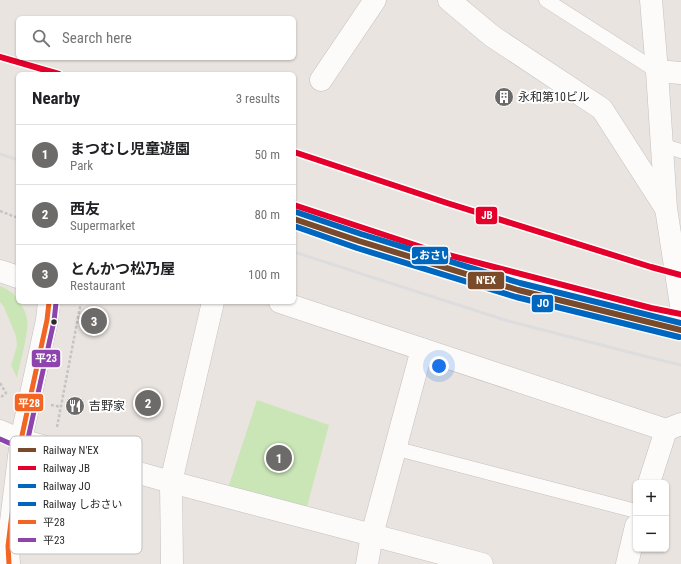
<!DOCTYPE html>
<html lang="en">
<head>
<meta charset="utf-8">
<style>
  :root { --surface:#fff; --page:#f2f2f2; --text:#202124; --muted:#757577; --line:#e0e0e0; --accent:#6d6b69 }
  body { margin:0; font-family:"Roboto Condensed","Noto Sans JP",sans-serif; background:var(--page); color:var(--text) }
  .controls { position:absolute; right:12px; bottom:12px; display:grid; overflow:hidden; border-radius:6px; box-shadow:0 1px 3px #0004 }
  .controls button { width:36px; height:36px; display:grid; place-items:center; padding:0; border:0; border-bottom:1px solid var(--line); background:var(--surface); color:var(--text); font:20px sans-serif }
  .you { position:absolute; left:439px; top:366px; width:14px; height:14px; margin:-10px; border:3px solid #fff; border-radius:50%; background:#1a73e8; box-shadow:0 0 0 6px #1a73e833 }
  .badge { display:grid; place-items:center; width:26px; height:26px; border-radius:50%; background:var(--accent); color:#fff; font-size:13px; font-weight:700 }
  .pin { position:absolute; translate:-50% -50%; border:2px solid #fff; box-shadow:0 1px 4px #0006 }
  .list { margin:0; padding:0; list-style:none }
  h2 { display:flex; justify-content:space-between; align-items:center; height:52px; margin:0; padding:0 16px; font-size:17px }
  h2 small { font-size:13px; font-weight:400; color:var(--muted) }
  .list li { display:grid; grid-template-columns:26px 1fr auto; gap:12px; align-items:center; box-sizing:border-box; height:60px; padding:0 16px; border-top:1px solid var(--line) }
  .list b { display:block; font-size:15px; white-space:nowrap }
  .list p { margin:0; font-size:13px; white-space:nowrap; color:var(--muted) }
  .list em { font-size:13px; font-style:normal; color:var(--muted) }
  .icon { flex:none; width:22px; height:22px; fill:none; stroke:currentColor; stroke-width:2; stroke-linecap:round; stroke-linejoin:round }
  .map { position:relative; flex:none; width:681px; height:564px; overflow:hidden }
  .search { position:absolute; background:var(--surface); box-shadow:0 1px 3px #0004; left:16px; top:16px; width:280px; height:44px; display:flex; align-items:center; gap:10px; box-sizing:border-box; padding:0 14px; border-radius:6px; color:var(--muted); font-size:15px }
  .panel { position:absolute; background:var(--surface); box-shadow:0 1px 3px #0004; left:16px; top:72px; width:280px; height:232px; border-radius:6px }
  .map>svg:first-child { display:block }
</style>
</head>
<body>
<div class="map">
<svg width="681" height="564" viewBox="0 0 681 564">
  <rect width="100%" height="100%" fill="#e9e4df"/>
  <g fill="#cbe6b6">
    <path d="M0,286C7,289 17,294 18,302H20C23,307 26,313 27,319C29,334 20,362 17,378L11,365L17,346L16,336L4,307L0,302Z"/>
    <path d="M257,400L329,425L305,514L227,491Z"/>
  </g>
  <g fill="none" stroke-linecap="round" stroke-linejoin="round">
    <defs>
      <g id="service">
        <path d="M546,0L657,71"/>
        <path d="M661,145L681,151"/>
        <path d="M394,448L636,511"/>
      </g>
      <g id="minor">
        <path d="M449,0L492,36L602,109L665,207"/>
        <path d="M651,0L657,71L666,208L681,305"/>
        <path d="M657,71L681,73"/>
        <path d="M321,80L375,0"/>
        <path d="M280,302L666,430L681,424"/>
        <path d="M21,440L171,482L482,564"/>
        <path d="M649,483L666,430"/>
        <path d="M172,564L171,482L213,302"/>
        <path d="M367,564L372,535L422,349"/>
        <path d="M627,564L636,526"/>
      </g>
      <g id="tertiary">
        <path d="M0,271L18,277"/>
        <path d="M0,431L21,440"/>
        <path d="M9,564L8,546L21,440L47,320L49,302"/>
      </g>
    </defs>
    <use href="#service" stroke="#c2c1c1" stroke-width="15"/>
    <use href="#minor" stroke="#c2c1c1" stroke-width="23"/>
    <use href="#tertiary" stroke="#c2c1c1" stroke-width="23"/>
    <g stroke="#c5c4c4" stroke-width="2.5" stroke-dasharray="3 2" stroke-linecap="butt">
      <path d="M0,211L18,218"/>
      <path d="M0,383L6,393L0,398"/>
      <path d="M51,405L61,407"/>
      <path d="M57,427L81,302"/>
    </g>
    <use href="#service" stroke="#fcfbfa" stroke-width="14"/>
    <use href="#minor" stroke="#fcfbfa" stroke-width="22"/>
    <use href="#tertiary" stroke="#fcfbfa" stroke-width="22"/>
    <g stroke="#dddddf" stroke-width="3">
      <path d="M0,154L18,160"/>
      <path d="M294,252L508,321L652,358L681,365"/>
    </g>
    <defs>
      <path id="bus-1" d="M9,564L8,546L21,440L47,320L49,302"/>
      <path id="bus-2" d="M0,439C8,442 21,451 27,443L54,321L56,303"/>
    </defs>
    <use href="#bus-1" stroke="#fff" stroke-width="8"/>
    <use href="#bus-2" stroke="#fff" stroke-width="8"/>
    <use href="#bus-1" stroke="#f26522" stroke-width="5"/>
    <use href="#bus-2" stroke="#8e44ad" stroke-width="5"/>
    <defs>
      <path id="rail-1" d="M294,219L359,241L518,290L681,330"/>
      <g id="rail-2">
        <path d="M0,57L59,74"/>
        <path d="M294,152L447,203L651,267L681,275"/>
        <path d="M294,205L433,251L651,308L681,314"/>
      </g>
      <path id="rail-3" d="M294,226L357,248L516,297L679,337"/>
      <path id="rail-4" d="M296,212L361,234L520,283L681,323"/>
    </defs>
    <use href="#rail-1" stroke="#fff" stroke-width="9"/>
    <use href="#rail-2" stroke="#fff" stroke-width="9"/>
    <use href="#rail-3" stroke="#fff" stroke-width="9"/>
    <use href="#rail-4" stroke="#fff" stroke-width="9"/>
    <use href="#rail-1" stroke="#7a4b2a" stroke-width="6"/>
    <use href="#rail-2" stroke="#e4002b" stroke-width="6"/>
    <use href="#rail-3" stroke="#0067c0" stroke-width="6"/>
    <use href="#rail-4" stroke="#0065bd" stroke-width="6"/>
  </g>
  <defs>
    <symbol id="building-disc" viewBox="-11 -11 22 22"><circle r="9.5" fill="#6d6b69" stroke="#fff"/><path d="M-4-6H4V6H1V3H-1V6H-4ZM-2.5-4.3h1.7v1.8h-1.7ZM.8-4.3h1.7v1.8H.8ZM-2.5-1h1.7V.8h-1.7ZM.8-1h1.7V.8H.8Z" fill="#fff"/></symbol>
    <symbol id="restaurant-disc" viewBox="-11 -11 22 22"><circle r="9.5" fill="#6d6b69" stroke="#fff"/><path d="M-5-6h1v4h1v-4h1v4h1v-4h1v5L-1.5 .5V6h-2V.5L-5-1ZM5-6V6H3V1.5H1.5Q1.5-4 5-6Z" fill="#fff"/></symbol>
  </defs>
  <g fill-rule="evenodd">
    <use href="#building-disc" x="493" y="86" width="22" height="22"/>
    <use href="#restaurant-disc" x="64" y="395" width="22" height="22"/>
  </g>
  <circle fill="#2a2a2a" stroke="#fff" stroke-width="1.5" cx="54" cy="322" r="3.5"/>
  <g text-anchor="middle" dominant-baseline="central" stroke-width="4" stroke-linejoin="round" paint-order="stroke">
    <g font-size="12" fill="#2a2a2a" stroke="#fff" text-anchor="start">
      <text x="518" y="97">永和第10ビル</text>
      <text x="89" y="406">吉野家</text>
    </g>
  </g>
  <rect x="10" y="436" width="132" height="118" rx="6" fill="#fff" stroke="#bfbfbf" stroke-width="1"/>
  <rect x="18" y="448" width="18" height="4" fill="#7a4b2a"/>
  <rect x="18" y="466" width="18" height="4" fill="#e4002b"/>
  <rect x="18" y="484" width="18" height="4" fill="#0067c0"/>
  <rect x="18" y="502" width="18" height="4" fill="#0065bd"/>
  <rect x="18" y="520" width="18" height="4" fill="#f26522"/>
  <rect x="18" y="538" width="18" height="4" fill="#8e44ad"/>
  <g font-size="11" fill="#2a2a2a">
    <text x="43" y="454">Railway N'EX</text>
    <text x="43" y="472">Railway JB</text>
    <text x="43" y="490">Railway JO</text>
    <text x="43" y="508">Railway しおさい</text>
    <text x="43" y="526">平28</text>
    <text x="43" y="544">平23</text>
  </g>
  <g stroke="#fff" stroke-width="1.5">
    <rect x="475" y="206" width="23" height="19" rx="4" fill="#e4002b"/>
    <rect x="411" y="246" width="38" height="19" rx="4" fill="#0065bd"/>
    <rect x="467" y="271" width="38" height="19" rx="4" fill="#7a4b2a"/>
    <rect x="531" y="294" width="23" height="19" rx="4" fill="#0067c0"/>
    <rect x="31" y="349" width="30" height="19" rx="4" fill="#8e44ad"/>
    <rect x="14" y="393" width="30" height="19" rx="4" fill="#f26522"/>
  </g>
  <g font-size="11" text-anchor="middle" font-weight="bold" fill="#fff">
    <text x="487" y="219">JB</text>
    <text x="430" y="259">しおさい</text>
    <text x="486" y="284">N'EX</text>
    <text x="543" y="307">JO</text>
    <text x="46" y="362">平23</text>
    <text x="29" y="407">平28</text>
  </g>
</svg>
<div class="controls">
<button>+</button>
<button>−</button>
</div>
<div class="you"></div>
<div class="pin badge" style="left:279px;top:458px">1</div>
<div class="pin badge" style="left:148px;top:403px">2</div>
<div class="pin badge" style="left:94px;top:321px">3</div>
<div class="search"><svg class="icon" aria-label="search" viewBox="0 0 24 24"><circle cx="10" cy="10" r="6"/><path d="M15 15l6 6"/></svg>Search here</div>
<section class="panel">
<h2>Nearby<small>3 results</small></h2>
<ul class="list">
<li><span class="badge">1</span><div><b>まつむし児童遊園</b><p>Park</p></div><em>50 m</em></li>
<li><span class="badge">2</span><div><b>西友</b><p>Supermarket</p></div><em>80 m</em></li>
<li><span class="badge">3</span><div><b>とんかつ松乃屋</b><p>Restaurant</p></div><em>100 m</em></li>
</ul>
</section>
</div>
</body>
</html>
